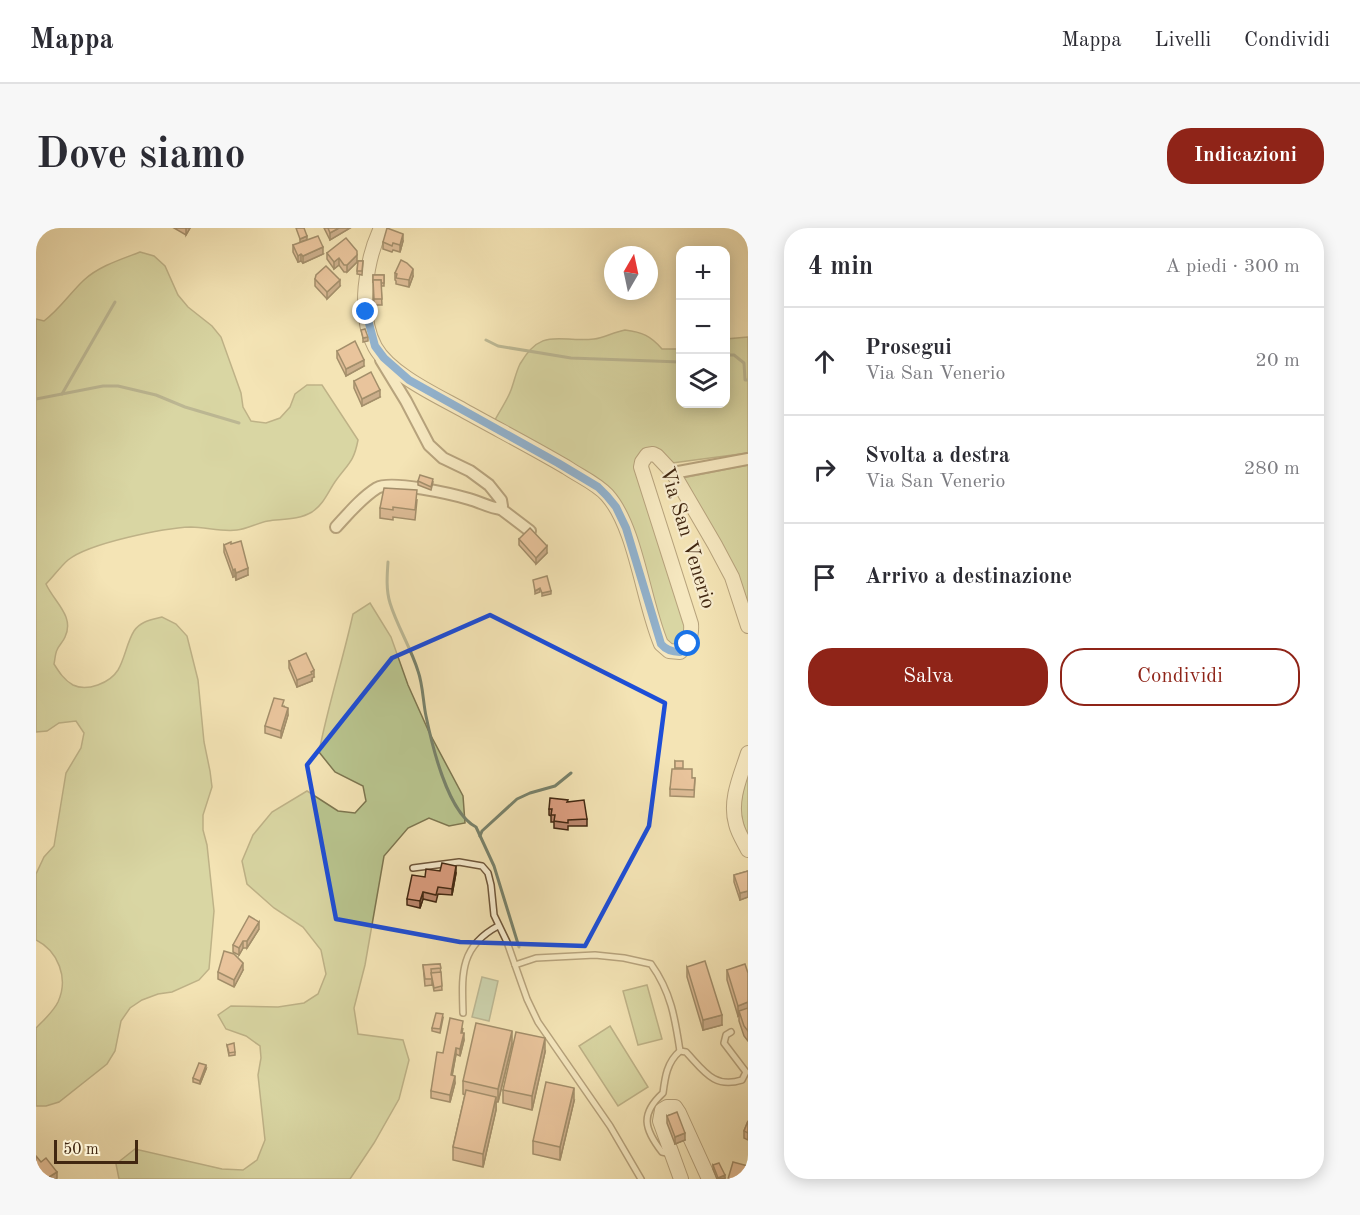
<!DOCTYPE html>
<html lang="it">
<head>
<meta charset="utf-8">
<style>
  :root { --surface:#fff; --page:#f7f7f7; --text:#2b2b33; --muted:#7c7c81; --line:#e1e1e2; --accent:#8f2418 }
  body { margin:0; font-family:"Old Standard TT",serif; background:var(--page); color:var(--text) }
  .controls { position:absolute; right:18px; top:18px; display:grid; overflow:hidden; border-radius:12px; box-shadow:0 3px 15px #0003 }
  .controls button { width:54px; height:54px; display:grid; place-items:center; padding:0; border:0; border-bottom:2px solid var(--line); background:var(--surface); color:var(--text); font:30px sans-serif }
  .compass { position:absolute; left:568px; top:18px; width:54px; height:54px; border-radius:50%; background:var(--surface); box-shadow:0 3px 15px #0003; rotate:9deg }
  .scale { position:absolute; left:18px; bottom:15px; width:84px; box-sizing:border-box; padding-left:6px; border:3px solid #412711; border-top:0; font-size:16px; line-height:21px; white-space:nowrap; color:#412711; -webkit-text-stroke:4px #f8edcf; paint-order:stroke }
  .stop { position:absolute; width:18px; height:18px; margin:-14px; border:4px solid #1a73e8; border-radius:50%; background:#fff }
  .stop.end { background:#1a73e8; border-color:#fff; box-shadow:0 2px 6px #0008 }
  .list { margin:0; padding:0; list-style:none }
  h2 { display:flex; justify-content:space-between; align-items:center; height:78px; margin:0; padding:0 24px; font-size:26px }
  h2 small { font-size:20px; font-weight:400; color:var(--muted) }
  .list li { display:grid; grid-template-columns:39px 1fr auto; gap:18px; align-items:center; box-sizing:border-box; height:108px; padding:0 24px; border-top:2px solid var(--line) }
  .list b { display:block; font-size:22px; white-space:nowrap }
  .list p { margin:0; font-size:20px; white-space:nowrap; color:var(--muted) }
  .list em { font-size:20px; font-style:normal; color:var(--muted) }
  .actions { display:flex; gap:12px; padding:18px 24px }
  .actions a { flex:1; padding:14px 0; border:2px solid var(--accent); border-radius:24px; text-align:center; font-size:21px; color:var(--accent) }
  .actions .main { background:var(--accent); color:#fff }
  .icon { flex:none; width:33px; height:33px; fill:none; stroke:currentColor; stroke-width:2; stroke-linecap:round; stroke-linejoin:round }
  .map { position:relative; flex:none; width:712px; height:951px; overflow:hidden; border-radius:24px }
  header { display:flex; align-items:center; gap:36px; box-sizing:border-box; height:84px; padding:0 30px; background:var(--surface); border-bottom:2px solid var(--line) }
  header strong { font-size:28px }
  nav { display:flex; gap:33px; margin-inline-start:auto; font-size:21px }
  .intro { display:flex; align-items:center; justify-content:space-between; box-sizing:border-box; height:144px; padding:0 36px }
  h1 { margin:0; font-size:42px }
  .button { padding:15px 27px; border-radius:24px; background:var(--accent); color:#fff; font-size:21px; font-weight:700 }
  main { display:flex; gap:36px; padding:0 36px }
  aside { flex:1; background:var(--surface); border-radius:24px; box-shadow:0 3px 15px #0003 }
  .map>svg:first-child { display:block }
</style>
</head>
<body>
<header>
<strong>Mappa</strong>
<nav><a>Mappa</a><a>Livelli</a><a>Condividi</a></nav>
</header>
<div class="intro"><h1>Dove siamo</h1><a class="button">Indicazioni</a></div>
<main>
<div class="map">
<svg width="712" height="951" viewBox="0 0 712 951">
  <rect width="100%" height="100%" fill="#f4e4b5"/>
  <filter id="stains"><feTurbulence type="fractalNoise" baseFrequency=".00333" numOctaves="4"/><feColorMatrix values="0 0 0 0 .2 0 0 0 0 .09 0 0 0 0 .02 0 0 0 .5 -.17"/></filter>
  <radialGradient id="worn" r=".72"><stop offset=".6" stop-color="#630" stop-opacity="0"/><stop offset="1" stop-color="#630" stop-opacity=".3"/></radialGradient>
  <g fill="#b9c58f" stroke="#7d7650" stroke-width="1.5">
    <path d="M104,24L118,28L129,38L142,67L152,79L176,98L185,109L205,165L207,179L215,193L230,195L244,190L254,179L259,166L271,157H286L322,212C318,233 313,235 301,251C292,263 289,275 276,284C263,292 246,291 232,293C221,295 211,301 201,302C185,304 170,299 155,299C128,300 53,315 32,332C24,339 17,349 10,356C18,374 39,388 29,409C27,414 23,417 21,422C19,426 19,432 18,436C23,444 28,452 37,457C51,464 74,455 82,442C89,430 91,414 98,403C105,393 115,392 126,389L140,396L151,408L162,452L168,514L174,543L176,559L167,587V602L171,617L178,683L173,741L163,752L136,764L122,766L106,772L94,780L85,793L79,823L71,836L23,874L10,878H0V800C8,792 17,784 22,774C33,750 22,723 0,712V646L8,629L18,618L30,545L45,520L48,505L40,493L23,495L11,503L0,504V91L8,93C24,81 34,65 48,52C63,38 86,31 104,24Z"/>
    <path d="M589,102C606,104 615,108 626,121H644V176H690V111L712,109V225L636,235L604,226L649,397V407L642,418L635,417L630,413L595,298L525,229L459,192C464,182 471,173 475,162C478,154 480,144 484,136C506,98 524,115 558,111C567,110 578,104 589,102Z"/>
    <path d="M712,237V380L646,250Z"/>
    <path d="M334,375L355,409L372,457L393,504L427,568L429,595L413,598L393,590L372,600L348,628L329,737L318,780L322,806L367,812L373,832L363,871L338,915L314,951H83L80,936L99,921L186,941L207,942L221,932L229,912L222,847L225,830L224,818L210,808L190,801L182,787L195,778L242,779L268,775L282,766L290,746L285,722L267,699L238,680L211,656L206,633L217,607L236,584L271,563L302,583L319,585L330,573L327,558L299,544L283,524C292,477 307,432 317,386Z"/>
    <path d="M712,544V608C700,583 705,570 712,544Z"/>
    <path d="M611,757L626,811L602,817L587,763Z"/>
    <path d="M574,798L612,859L582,878L543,818Z"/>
  </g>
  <path fill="#9dbfa7" stroke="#78826b" stroke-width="1.5" d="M446,749L462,753L453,793L436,789Z"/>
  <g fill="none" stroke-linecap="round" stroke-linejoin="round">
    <g stroke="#78826b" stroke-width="3">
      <path d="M450,112L462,118L535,130L644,134"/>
      <path d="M690,127H698L708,135L709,152H712"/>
      <path d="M26,166L79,74"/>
      <path d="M0,171L67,158H82L120,167L149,179L203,195"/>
      <path d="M352,334C351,348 350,362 354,375C361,398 375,420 382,443C387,457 387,474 390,488C396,517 412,585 440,599L458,638L483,719"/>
      <path d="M444,608L446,603L481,571L494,565L519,558L535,545"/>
    </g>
    <defs>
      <g id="service">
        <path d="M377,640L423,634L446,638L452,645L455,657L458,687L471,714L479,737L500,730L559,727L588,730L615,736C635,764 639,790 644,823"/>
        <path d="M479,737L491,771L502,794L574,898L605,951"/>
        <path d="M427,785C426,747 423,719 462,698"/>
        <path d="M635,926L626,924C608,901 604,886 627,865C629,849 631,834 644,823L650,824C668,843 678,861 706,852L710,844L688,815L690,807L695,804"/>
      </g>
      <g id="minor">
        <path d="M637,245L712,231"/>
        <path d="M465,281L494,303"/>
        <path d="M300,299C312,286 325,270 341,260C355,252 416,266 433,271C444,274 454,280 465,281L466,278L465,272L453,257L434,243L407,230L393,217L370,173L345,132"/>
      </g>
      <g id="tertiary">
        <path d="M345,0C330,32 321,86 339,119C354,146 400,167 427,182C461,201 496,219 530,239C543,248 560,255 571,267C600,299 607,374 625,416L633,423L644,424C653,416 656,408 655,396L605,239L606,234L611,227L617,226L621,228L637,245L679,317L696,349L712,398"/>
        <path d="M712,525C705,547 693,572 700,596C702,605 708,614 712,622"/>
        <path d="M645,951L624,893L626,882L631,879H639L643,885L673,951"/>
      </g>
    </defs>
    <use href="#service" stroke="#6e563a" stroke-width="8"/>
    <use href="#minor" stroke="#6e563a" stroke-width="14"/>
    <use href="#tertiary" stroke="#6e563a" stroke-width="16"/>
    <use href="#service" stroke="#f8edcf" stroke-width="5"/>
    <use href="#minor" stroke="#f8edcf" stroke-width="10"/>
    <use href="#tertiary" stroke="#f8edcf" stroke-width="14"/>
  </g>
  <g fill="#bc876d" stroke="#412711" stroke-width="1.5">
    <path d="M138,0H154L150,7Z"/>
    <path d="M288,0H314L294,12Z"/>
    <path d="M367,13L364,24L357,22L356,24L347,21V14Z"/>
    <path d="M257,17L287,26L267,35L265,33L262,34L257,24Z"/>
    <path d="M291,25L321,34L311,44H308L303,37L298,41L291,31Z"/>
    <path d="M322,33H327L326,47L321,46Z"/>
    <path d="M359,45L377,48L373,59L360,56V53L359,52Z"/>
    <path d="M337,47H348V58H345L346,77H338Z"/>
    <path d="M279,51L304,58L291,71L279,58Z"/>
    <path d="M301,123L328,138L310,148L301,130Z"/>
    <path d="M318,153L344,169L326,178L318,160Z"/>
    <path d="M382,253L397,254L395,262L382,257Z"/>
    <path d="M381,272L379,292L357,289V292L344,290V280Z"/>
    <path d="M483,311L511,325L500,336L483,317Z"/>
    <path d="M188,317L212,347L200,352L199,348L197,349L188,324Z"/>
    <path d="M253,433L278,449L276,450V453L261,459L253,440Z"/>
    <path d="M248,478L252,487L245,510L229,505V498Z"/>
    <path d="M639,533L656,550H659L658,569L634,568V561L639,541Z"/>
    <path d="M531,574L551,591V598H532V602L518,600V594H515V588L513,587V581Z"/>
    <path d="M404,643L420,645L416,667L402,666L400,674L387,671L384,680L371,677V671L389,649Z"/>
    <path d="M712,643V669L704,672L698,654V647Z"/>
    <path d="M223,701L211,720H207L203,727L197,724V717Z"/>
    <path d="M404,736L406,762L398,763L396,752V757L389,758L387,737Z"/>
    <path d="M651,739L686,797L667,802L651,749Z"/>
    <path d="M207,742L198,759L182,751V744Z"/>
    <path d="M691,742L712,745V813L708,808L703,793V787L702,788L691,752Z"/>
    <path d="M407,790L404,805L396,803V800Z"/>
    <path d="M427,800L426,805L428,812L424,828L420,826L416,847L419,855L414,874L395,870V863L407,825Z"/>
    <path d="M476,816L462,874H460V882L447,939L417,932V919L429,867L427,866V853Z"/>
    <path d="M191,817L199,824V827L193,828Z"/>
    <path d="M509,824L496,882L467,875V862Z"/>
    <path d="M170,841L164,856L157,854V850Z"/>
    <path d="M538,873L524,932L497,926V913Z"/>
    <path d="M631,888L649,912L639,916L631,895Z"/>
    <path d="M712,893V912L708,910V903Z"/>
    <path d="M677,937L689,950L681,951L677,941Z"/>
  </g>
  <g fill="#996e59" stroke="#412711" stroke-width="1.5">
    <path d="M150,0H154L150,7Z"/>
    <path d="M303,0H314L294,12V5Z"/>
    <path d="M367,6V13L364,24V17Z"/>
    <path d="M271,8V12L264,14V11Z"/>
    <path d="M287,19V26L267,35V28Z"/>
    <path d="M265,26V33L262,34V28Z"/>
    <path d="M321,27V34L311,44V37Z"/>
    <path d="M303,30V37L298,41V34Z"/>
    <path d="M377,41V48L373,59V52Z"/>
    <path d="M304,52V58L291,71V64Z"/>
    <path d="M332,109V113L327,114V110Z"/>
    <path d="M328,132V138L310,148V141Z"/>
    <path d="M344,162V169L326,178V171Z"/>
    <path d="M511,318V325L500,336V330Z"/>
    <path d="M212,340V347L200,352V345Z"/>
    <path d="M199,341V348L197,349V342Z"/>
    <path d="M504,360V364L499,366V363Z"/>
    <path d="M515,363V366L506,368V365Z"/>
    <path d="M278,442V449L276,450V453L261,459V452Z"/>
    <path d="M252,480V487L245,510V503Z"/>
    <path d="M420,638V645L416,667V661Z"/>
    <path d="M712,663V669L704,672V665Z"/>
    <path d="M387,664V671L384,680V673Z"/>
    <path d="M223,694V701L211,720V713Z"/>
    <path d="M207,713V720L203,727V720Z"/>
    <path d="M207,735V742L198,759V752Z"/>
    <path d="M712,774V784L703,783V787L702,788V778Z"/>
    <path d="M686,787V797L667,802V792Z"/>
    <path d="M476,803V816L462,874V861Z"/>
    <path d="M428,805V812L424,828V821Z"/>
    <path d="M509,810V824L496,882V868Z"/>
    <path d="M420,820V826L415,854V847Z"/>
    <path d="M170,837V841L164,856V853Z"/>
    <path d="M419,848V855L414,874V867Z"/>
    <path d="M538,860V873L524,932V919Z"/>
    <path d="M460,869V882L447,939V926Z"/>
    <path d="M649,905V912L639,916V909Z"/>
    <path d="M21,944V951H10Z"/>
    <path d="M689,947V950L682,951V950Z"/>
  </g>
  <g fill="#db9d7f" stroke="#412711" stroke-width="1.5">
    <path d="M260,0H268L271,8L264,11Z"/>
    <path d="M292,0H303L294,5Z"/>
    <path d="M351,0L367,6L364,17L357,15L356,18L347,14Z"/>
    <path d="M282,8L287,19L267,28L265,26L262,28L257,17Z"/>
    <path d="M310,10L321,23V27L311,37H308L303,30L298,34L291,25Z"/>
    <path d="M365,32L371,35L377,41L373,52L360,50L361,46L359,45Z"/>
    <path d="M322,33H327L326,43H321Z"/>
    <path d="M290,38L304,52L291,64L279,51L280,47Z"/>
    <path d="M337,47H348V55H345V52H337V55Z"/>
    <path d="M337,52H345L346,71H338Z"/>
    <path d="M329,101L332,109L327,110L325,102Z"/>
    <path d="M319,113L328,132L310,141L301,123Z"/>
    <path d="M335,144L344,162L326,171L318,153Z"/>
    <path d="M384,247L397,251L395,259L382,253Z"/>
    <path d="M348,260L381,262L379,282L357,279V282L344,280Z"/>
    <path d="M494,300L511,318L500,330L483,311Z"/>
    <path d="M205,313L212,340L200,345L199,341L197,342L188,317L195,314V316Z"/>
    <path d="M511,348L515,363L506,365L504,360L499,363L497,352Z"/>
    <path d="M270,425L278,442L275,444L276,446L261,452L253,433Z"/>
    <path d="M238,470L248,472L246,478L252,480L245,503L229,498Z"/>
    <rect x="639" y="533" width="8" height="7"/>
    <path d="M636,541H656V550H659L658,562L634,561Z"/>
    <path d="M514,570L532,572L531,574L548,572L551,591L532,592V595L518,593L519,587H515L516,581H513Z"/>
    <path d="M406,635L420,638L416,661L402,659L400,667L387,664L384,673L371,671L376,647L389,649L390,641L404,643Z"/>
    <path d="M712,643V663L704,665L698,647Z"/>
    <path d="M213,688L223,694L211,713H207L203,720L197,717Z"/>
    <path d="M188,723L198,726L207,735L198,752L182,744Z"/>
    <path d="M669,733L686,787L667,792L651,739Z"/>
    <path d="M404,736L405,740L395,741L396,751H389L387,737Z"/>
    <path d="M709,736L712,745V774L702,778L691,742Z"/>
    <path d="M405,744L406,758L398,760L395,745Z"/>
    <path d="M712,780V803L708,798L703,783Z"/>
    <path d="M400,785L407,786L404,801L396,800Z"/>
    <path d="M414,790L427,793L425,805H428L424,821L420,820L415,847L419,848L414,867L395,863L401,824L407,825Z"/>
    <path d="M440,795L476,803L462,861L427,853Z"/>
    <path d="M480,804L509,810L496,868L467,862Z"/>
    <path d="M198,815L199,824L193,825L191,817Z"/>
    <path d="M163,835L170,837L164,853L157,850Z"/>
    <path d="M510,854L538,860L524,919L497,913Z"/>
    <path d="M430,862L460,869L447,926L417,919Z"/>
    <path d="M641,884L649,905L639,909L631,888Z"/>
    <path d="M712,893V905L708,903Z"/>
    <path d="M0,928L5,934L10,930L21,944L10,951H0Z"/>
    <path d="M697,934L712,938V951H692Z"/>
    <path d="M683,935L689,947L682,950L677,937Z"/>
  </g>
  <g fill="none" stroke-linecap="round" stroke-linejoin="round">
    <path stroke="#1a73e8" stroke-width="8" d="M330,84L339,118L348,130L373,152L522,235L562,259L571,268L580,279L590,300L625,416C630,422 636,424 644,424L652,416"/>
  </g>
  <path d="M0 0H712V951H0ZM454,387L629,475L613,598L549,718L424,714L300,691L271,537L356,430Z" fill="#f4e4b5" fill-opacity=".55" fill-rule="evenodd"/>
  <path fill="none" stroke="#1d4ed8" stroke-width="4.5" stroke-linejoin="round" d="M454,387L629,475L613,598L549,718L424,714L300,691L271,537L356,430Z"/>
  <g text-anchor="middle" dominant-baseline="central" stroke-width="4.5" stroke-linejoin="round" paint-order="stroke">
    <g font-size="21" fill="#412711" stroke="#f8edcf">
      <text transform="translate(651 310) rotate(73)">Via San Venerio</text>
    </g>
  </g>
  <rect width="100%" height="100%" filter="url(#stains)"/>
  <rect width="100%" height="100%" fill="url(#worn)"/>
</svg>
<div class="controls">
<button>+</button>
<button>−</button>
<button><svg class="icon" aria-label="layers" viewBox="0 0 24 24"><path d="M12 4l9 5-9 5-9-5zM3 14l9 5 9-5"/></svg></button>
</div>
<svg class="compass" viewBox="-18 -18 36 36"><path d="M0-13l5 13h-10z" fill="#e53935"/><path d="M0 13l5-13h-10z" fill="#7c7c81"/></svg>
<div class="scale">50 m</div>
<div class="stop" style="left:652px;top:416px"></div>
<div class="stop end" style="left:330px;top:84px"></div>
</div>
<aside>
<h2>4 min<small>A piedi · 300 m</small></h2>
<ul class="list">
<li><svg class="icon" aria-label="ahead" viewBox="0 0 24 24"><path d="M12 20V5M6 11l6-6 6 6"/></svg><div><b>Prosegui</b><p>Via San Venerio</p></div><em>20 m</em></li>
<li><svg class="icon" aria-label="right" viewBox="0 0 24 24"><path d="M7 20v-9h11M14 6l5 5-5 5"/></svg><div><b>Svolta a destra</b><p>Via San Venerio</p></div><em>280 m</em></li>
<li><svg class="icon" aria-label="arrive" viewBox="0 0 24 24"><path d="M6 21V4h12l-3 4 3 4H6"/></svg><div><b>Arrivo a destinazione</b></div></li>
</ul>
<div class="actions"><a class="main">Salva</a><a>Condividi</a></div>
</aside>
</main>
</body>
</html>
